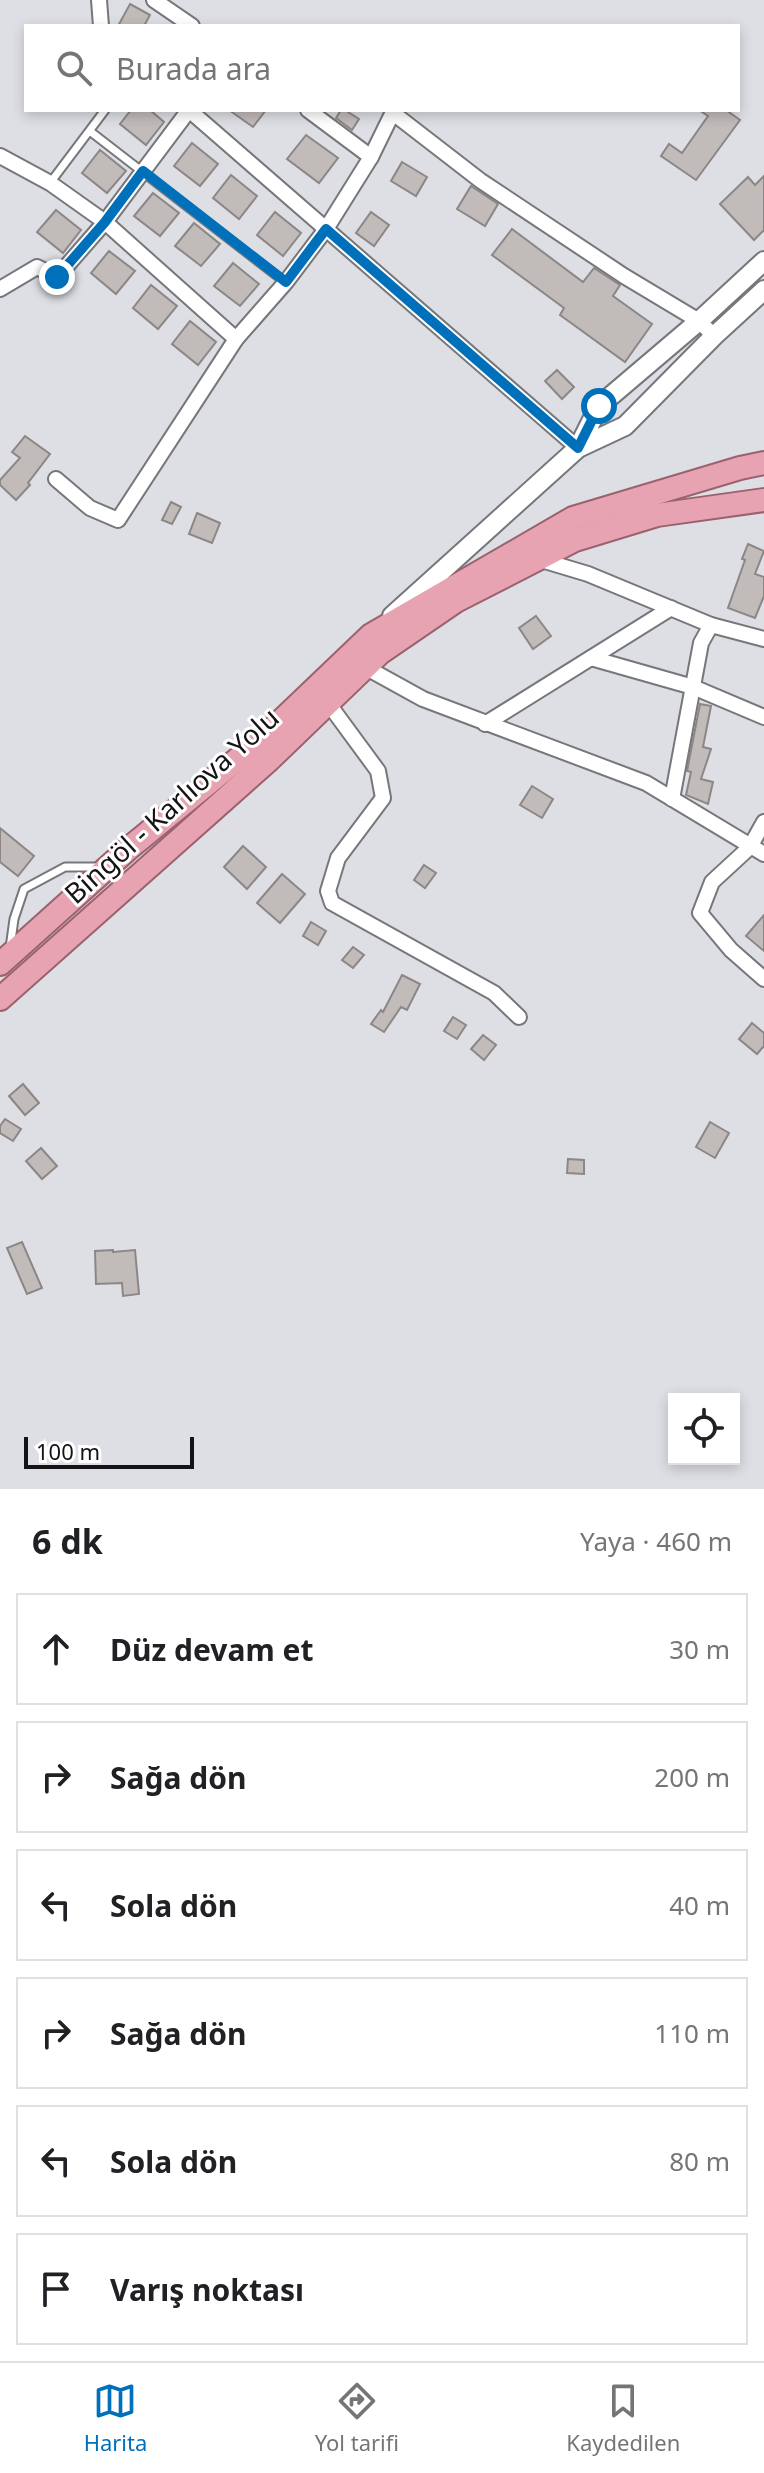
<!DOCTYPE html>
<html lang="tr">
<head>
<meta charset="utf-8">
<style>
  :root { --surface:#fff; --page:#f2f2f2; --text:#202124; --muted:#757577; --line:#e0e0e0; --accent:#0070bb }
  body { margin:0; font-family:"Noto Sans",sans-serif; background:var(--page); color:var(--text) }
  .controls { position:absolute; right:24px; bottom:24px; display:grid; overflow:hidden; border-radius:0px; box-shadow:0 4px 12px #0003 }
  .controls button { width:72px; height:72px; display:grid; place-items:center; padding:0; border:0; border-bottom:2px solid var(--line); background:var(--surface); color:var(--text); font:40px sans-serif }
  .scale { position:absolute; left:24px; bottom:20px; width:170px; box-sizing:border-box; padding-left:8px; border:4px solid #141416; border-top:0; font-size:22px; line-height:28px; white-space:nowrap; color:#141416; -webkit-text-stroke:6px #fff; paint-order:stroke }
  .stop { position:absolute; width:24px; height:24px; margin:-18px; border:6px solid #0070bb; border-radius:50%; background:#fff }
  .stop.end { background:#0070bb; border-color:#fff; box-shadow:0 2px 8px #0008 }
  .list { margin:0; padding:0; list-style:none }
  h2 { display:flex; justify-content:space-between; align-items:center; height:104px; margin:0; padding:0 32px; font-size:34px }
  h2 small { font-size:26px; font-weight:400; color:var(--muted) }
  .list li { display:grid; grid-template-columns:52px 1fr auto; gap:24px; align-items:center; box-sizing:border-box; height:112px; margin:0 16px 16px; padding:0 16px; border:2px solid var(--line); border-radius:0px }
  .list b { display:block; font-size:30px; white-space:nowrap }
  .list em { font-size:26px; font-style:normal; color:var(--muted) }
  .icon { flex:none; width:44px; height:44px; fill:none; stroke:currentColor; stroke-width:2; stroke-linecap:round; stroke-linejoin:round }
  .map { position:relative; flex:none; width:764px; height:1489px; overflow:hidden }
  .search { position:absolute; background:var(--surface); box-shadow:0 4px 12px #0003; left:24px; right:24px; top:24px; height:88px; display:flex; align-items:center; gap:20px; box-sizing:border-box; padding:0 28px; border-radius:0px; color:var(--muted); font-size:30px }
  .sheet { height:872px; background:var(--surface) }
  nav { display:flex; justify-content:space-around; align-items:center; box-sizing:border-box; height:112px; border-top:2px solid var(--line); background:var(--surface); font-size:22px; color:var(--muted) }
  nav a { display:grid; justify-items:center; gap:4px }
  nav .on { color:var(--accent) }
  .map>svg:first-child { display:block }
</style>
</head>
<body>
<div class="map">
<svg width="764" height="1489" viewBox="0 0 764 1489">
  <rect width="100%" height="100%" fill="#dedfe4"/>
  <g fill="#c1bbba" stroke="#8c8786" stroke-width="2">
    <path d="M130,4L150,15L144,26H118Z"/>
    <path d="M131,110H150L164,122L146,145L120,124Z"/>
    <path d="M229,110H266L253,127Z"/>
    <path d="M341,110H345L359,119L352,130L336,118Z"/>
    <path d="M699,110H726L740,120L696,180L661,156L669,144L682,153L708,116Z"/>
    <path d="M306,135L338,158L319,183L287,159Z"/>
    <path d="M192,143L218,164L200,186L174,166Z"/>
    <path d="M100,150L126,171L107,193L82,173Z"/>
    <path d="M402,162L427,177L416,196L391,181Z"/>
    <path d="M231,175L257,196L239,219L213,198Z"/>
    <path d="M764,176V230L754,240L720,204L748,177L755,185Z"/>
    <path d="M471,186L498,204L485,226L457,209Z"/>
    <path d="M153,193L179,213L160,236L134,216Z"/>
    <path d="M56,210L81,230L63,253L37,232Z"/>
    <path d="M275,212L301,233L283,256L257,235Z"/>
    <path d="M371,212L389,225L374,246L356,233Z"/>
    <path d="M194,223L220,244L201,266L175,246Z"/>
    <path d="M512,229L583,282L594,268L620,285L613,296L652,324L625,362L560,315L564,308L492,255Z"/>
    <path d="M109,251L135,271L116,294L91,273Z"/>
    <path d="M233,263L259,284L240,306L214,286Z"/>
    <path d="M151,285L177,306L158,329L133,308Z"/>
    <path d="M190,321L216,342L198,365L172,344Z"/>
    <path d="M557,370L574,387L562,399L545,381Z"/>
    <path d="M25,436L50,454L28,483L30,485L16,500L0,485V480L20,458L12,452Z"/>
    <path d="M171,502L181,507L172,524L162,520Z"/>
    <path d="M197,513L220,523L212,543L189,534Z"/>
    <path d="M748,544L764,551L755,574L764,577V596L755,618L728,608L745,560L742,559Z"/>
    <path d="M536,616L551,636L533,649L519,628Z"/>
    <path d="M700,704L711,706L703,747L711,749L701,779L713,782L708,804L686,795L691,772L687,771Z"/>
    <path d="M532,786L553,799L542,818L520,805Z"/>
    <path d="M0,828L34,856L18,876L0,862Z"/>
    <path d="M243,846L266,867L247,889L224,867Z"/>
    <path d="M424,865L436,873L425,888L414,880Z"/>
    <path d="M282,874L305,894L280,923L257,903Z"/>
    <path d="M764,915V951L746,936Z"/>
    <path d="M311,922L326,931L318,945L303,936Z"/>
    <path d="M353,947L364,955L353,968L342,960Z"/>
    <path d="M402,975L420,984L407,1010L401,1007L384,1032L371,1024L381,1010L383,1012Z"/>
    <path d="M453,1017L466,1025L457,1039L444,1031Z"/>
    <path d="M752,1023L764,1033V1046L757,1054L739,1039Z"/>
    <path d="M483,1035L496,1045L484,1060L471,1049Z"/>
    <path d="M23,1084L39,1103L25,1115L9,1096Z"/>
    <path d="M5,1119L21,1129L13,1141L0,1133V1126Z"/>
    <path d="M710,1122L729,1133L715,1158L696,1147Z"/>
    <path d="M41,1148L57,1166L42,1179L26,1161Z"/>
    <path d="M568,1159L584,1160V1174L567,1173Z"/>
    <path d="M22,1242L42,1288L27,1294L7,1248Z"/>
    <path d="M113,1250V1252L135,1250L139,1294L123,1296L122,1283L96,1284L95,1251Z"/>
  </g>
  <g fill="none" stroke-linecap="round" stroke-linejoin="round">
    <defs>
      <g id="service">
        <path d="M91,132L285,282"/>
        <path d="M50,183L105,110"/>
        <path d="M10,948L14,919L24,889L65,867H98"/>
      </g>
      <g id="minor">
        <path d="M99,0L101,26"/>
        <path d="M154,0L192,26"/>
        <path d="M189,110L578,448"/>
        <path d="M308,110L371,157"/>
        <path d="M393,113L481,181L624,276L699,321L714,336"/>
        <path d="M0,156L50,183L105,222L236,339"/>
        <path d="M0,289L37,267L57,277L105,222L189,110"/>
        <path d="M56,479L90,508L118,520L236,339L286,282L326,229L371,157L394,110"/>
        <path d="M538,559L588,574L711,625L764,639"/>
        <path d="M591,658L693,687L764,717"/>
        <path d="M365,667L423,699L646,783L764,854"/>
        <path d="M328,703L378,771L383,798L338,858L328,891L332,903L494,993L519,1017"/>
        <path d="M485,724L671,608"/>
        <path d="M672,799L701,643L711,625"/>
        <path d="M764,822L750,847L712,882L700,913L731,950L764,979"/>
      </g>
      <g id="tertiary">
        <path d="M578,448L599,406L699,321L764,261"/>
        <path d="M392,616L578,448L625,426L714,336L764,290"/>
      </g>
      <g id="trunk">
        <path d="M0,964L128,849L261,740L371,635L573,518L740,468L764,463"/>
        <path d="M0,999L269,760L380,653L456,601L575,540L657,515L764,500"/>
      </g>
    </defs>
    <use href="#service" stroke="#76777b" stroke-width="11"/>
    <use href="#minor" stroke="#76777b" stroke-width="18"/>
    <use href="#tertiary" stroke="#76777b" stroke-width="22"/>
    <use href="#trunk" stroke="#9a626e" stroke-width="26"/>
    <use href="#service" stroke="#fff" stroke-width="7"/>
    <use href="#minor" stroke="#fff" stroke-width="14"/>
    <use href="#tertiary" stroke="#fff" stroke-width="18"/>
    <use href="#trunk" stroke="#e8a3b2" stroke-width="22"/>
  </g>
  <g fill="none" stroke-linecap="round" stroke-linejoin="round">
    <path stroke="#0070bb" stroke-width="10" d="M57,277L105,222L143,171L286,282L326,229L578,448L599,406"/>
  </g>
  <g text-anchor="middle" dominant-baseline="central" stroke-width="6" stroke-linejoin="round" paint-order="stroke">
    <g font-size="28" fill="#141416" stroke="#fff">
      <text transform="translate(171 805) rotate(-42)">Bingöl - Karlıova Yolu</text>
    </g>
  </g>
</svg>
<div class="controls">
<button><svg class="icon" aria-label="locate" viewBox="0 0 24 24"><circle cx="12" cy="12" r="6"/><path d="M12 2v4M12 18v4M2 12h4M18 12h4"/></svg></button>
</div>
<div class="scale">100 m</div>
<div class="stop" style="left:599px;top:406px"></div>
<div class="stop end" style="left:57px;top:277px"></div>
<div class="search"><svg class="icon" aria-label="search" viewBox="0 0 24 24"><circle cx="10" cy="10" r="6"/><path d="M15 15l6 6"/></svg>Burada ara</div>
</div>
<section class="sheet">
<h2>6 dk<small>Yaya · 460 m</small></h2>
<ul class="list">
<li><svg class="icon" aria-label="ahead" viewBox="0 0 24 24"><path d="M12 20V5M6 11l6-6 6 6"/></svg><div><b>Düz devam et</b></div><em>30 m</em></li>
<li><svg class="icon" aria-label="right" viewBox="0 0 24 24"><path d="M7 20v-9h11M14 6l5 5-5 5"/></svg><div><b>Sağa dön</b></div><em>200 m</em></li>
<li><svg class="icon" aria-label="left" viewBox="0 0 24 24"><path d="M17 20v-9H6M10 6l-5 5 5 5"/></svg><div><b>Sola dön</b></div><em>40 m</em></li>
<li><svg class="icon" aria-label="right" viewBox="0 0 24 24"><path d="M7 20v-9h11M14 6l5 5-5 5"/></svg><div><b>Sağa dön</b></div><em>110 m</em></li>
<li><svg class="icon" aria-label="left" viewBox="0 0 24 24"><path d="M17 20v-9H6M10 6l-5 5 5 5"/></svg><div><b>Sola dön</b></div><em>80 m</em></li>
<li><svg class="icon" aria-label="arrive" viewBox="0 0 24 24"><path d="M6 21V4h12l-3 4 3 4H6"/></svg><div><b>Varış noktası</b></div></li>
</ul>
</section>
<nav>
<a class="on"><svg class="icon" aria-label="map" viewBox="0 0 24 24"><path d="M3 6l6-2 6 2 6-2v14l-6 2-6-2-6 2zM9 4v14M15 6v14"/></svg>Harita</a>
<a><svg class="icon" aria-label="directions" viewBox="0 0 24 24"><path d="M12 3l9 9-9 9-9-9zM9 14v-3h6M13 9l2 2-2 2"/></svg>Yol tarifi</a>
<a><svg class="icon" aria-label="saved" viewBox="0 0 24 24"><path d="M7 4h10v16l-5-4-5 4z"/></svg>Kaydedilen</a>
</nav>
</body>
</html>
